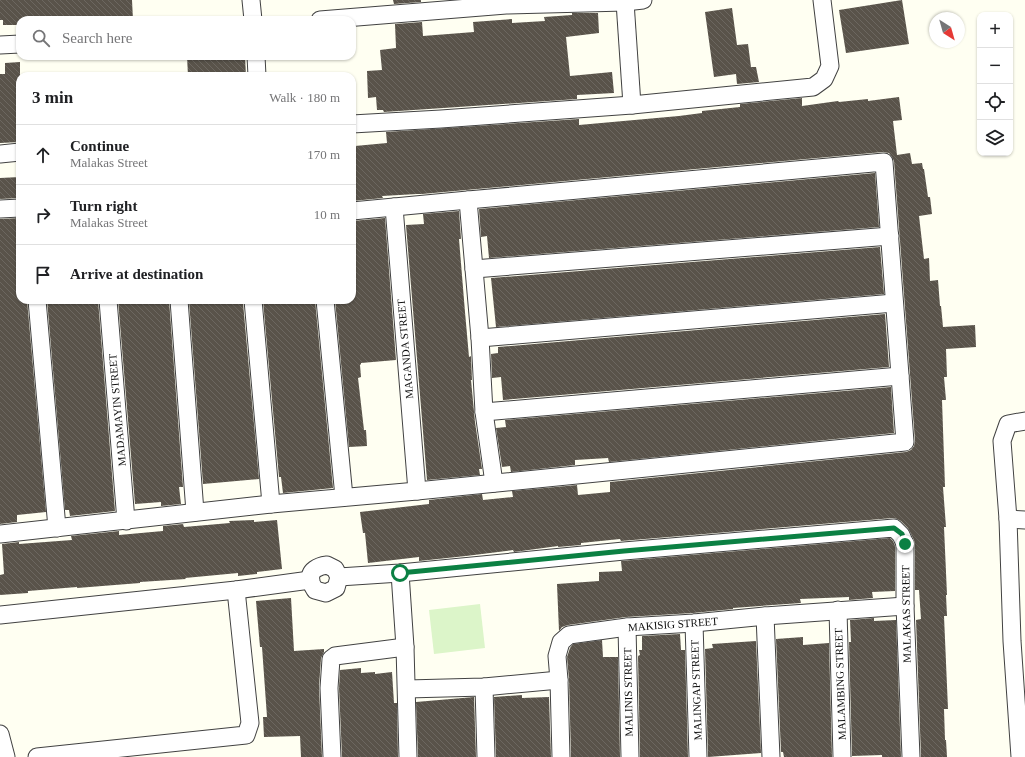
<!DOCTYPE html>
<html lang="en">
<head>
<meta charset="utf-8">
<style>
  :root { --surface:#fff; --page:#f6f6f6; --text:#202124; --muted:#757577; --line:#e0e0e0 }
  body { margin:0; font-family:"Times New Roman",serif; background:var(--page); color:var(--text) }
  .controls { position:absolute; right:12px; top:12px; display:grid; overflow:hidden; border-radius:8px; box-shadow:0 1px 3px #0004 }
  .controls button { width:36px; height:36px; display:grid; place-items:center; padding:0; border:0; border-bottom:1px solid var(--line); background:var(--surface); color:var(--text); font:20px sans-serif }
  .compass { position:absolute; left:929px; top:12px; width:36px; height:36px; border-radius:50%; background:var(--surface); box-shadow:0 1px 3px #0004; rotate:143deg }
  .stop { position:absolute; width:12px; height:12px; margin:-9px; border:3px solid #0b8043; border-radius:50%; background:#fff }
  .stop.end { background:#0b8043; border-color:#fff; box-shadow:0 1px 4px #0008 }
  .list { margin:0; padding:0; list-style:none }
  h2 { display:flex; justify-content:space-between; align-items:center; height:52px; margin:0; padding:0 16px; font-size:17px }
  h2 small { font-size:13px; font-weight:400; color:var(--muted) }
  .list li { display:grid; grid-template-columns:26px 1fr auto; gap:12px; align-items:center; box-sizing:border-box; height:60px; padding:0 16px; border-top:1px solid var(--line) }
  .list b { display:block; font-size:15px; white-space:nowrap }
  .list p { margin:0; font-size:13px; white-space:nowrap; color:var(--muted) }
  .list em { font-size:13px; font-style:normal; color:var(--muted) }
  .icon { flex:none; width:22px; height:22px; fill:none; stroke:currentColor; stroke-width:2; stroke-linecap:round; stroke-linejoin:round }
  .map { position:relative; flex:none; width:1025px; height:757px; overflow:hidden }
  .search { position:absolute; background:var(--surface); box-shadow:0 1px 3px #0004; left:16px; top:16px; width:340px; height:44px; display:flex; align-items:center; gap:10px; box-sizing:border-box; padding:0 14px; border-radius:12px; color:var(--muted); font-size:15px }
  .panel { position:absolute; background:var(--surface); box-shadow:0 1px 3px #0004; left:16px; top:72px; width:340px; height:232px; border-radius:12px }
  .map>svg:first-child { display:block }
</style>
</head>
<body>
<div class="map">
<svg width="1025" height="757" viewBox="0 0 1025 757">
  <defs>
    <pattern id="building-back-hatch" width="6" height="6" patternUnits="userSpaceOnUse"><rect width="6" height="6" fill="#59534a"/><path d="M-1 5l2 2M0 0l6 6M5-1l2 2" fill="none" stroke="#6c6760"/></pattern>
  </defs>
  <rect width="100%" height="100%" fill="#fffff2"/>
  <path fill="#dcf5c9" d="M480,604L485,648L434,654L429,610Z"/>
  <g fill="url(#building-back-hatch)">
    <path d="M0,0H132L133,20H20V25H3V20H0Z"/>
    <path d="M393,0H421V2L394,4Z"/>
    <path d="M902,0L909,44L846,53L839,10Z"/>
    <path d="M732,8L737,45L748,44L751,67H756L759,82L737,84L736,74L714,77L705,12Z"/>
    <path d="M572,13H598L599,33L566,37L570,76L612,72L614,93L577,95V99L384,112L383,110H377L376,97L368,98L367,71L382,70L380,50L396,48L395,24L422,22L423,36L474,32L473,22L512,19V23L545,21L544,17L572,15Z"/>
    <path d="M187,56H245L246,76H188Z"/>
    <path d="M20,62V142L0,143V74H5V63Z"/>
    <path d="M899,97L902,120L893,121L897,155L910,153L912,164L922,163L923,169H924L928,197H930L932,214L919,216L924,259L929,258L930,281L938,280L940,306H941L943,327L975,325L976,347L946,349L947,377H944L946,400H942L945,487H943L946,527H944L947,595H946L947,616H944L948,709H944L945,740H946L947,757H921L916,620L921,619L919,590H915V544L914,540L908,528L901,521L897,519L893,518L621,541L620,539L581,543V545L558,547V546L514,552L513,550L466,556L419,561V557L368,563L365,533H363L360,512L429,504V500L482,494L483,500L513,497L512,491L577,485L578,495L610,492V482L906,452L911,450L914,446L915,441L894,161L892,157L889,153L883,152L422,194H417L382,196L383,198L352,201V147H355V146L387,143L386,132L579,119V125L679,116L702,113V111L740,107V104L802,98V106L838,101L839,102L868,99V101Z"/>
    <path d="M875,173L879,227L489,258L487,236L481,237L479,209Z"/>
    <path d="M20,177V198L0,199V178Z"/>
    <path d="M459,211L461,239H459L465,312L469,357L471,356L472,380H471L475,422L482,469H479L480,475L427,480L406,225L424,224L423,214Z"/>
    <path d="M20,218V300H27L46,512L17,515V522L0,524V219Z"/>
    <path d="M385,218L396,360L361,363V364L360,365L361,377L358,378L364,430H366L367,446L349,447L335,300H352V221Z"/>
    <path d="M880,247L884,294L496,327L491,278Z"/>
    <path d="M47,300H98L115,511L70,516L69,510H65Z"/>
    <path d="M118,300H169L183,487H179L181,504L161,506V502L135,504Z"/>
    <path d="M203,300H241V303H243L259,479L203,484L189,301Z"/>
    <path d="M274,300H315L333,488L283,493L281,477H279L263,301Z"/>
    <path d="M885,314L889,367L503,400L501,377L492,378L491,354L498,353V347Z"/>
    <path d="M891,387L894,433L609,462L608,458L575,460V465L511,472L510,466L502,467L496,428L506,427L505,420Z"/>
    <path d="M254,520V522L277,520L282,569L257,572V574L238,576V573L185,578L186,579L140,582V583L77,588V587L28,591V593L0,595V575L4,574L2,544L19,542V544L72,540L71,536L119,531V535L163,531V526L183,524L184,527L230,523L229,521Z"/>
    <path d="M890,538L893,541L895,546V591L872,592L873,598L849,600V597L800,599L801,603L733,608V609L693,613L626,617L568,625L562,627L559,631L557,584L599,581V572L622,571L621,561Z"/>
    <path d="M291,598L294,651L324,649V652L321,658L319,687L322,757H301L300,736L264,737L263,717H267L262,647H260L256,601Z"/>
    <path d="M874,618V621L896,620L901,757H882V755L852,756L849,642H851L850,620Z"/>
    <path d="M680,634L681,650H685L688,757H640L638,656L640,655L639,650H642V636Z"/>
    <path d="M803,637V645L829,643L832,757H784L783,752H781L776,639Z"/>
    <path d="M602,640L603,657H618L620,757H571L569,680L567,657L570,648L573,644Z"/>
    <path d="M756,641L761,753L708,757L705,649L713,648L712,644Z"/>
    <path d="M361,668V673L375,672V674L392,672L394,703H397L398,757H342L339,688L340,670Z"/>
    <path d="M522,695V698L549,697L551,757H496L494,697Z"/>
    <path d="M474,697L476,757H418L416,702Z"/>
  </g>
  <g fill="none" stroke-linecap="round" stroke-linejoin="round">
    <defs>
      <g id="street">
        <path d="M251,0L253,20"/>
        <path d="M625,2L632,105"/>
        <path d="M320,20L506,5L625,2L643,0"/>
        <path d="M0,45L20,44"/>
        <path d="M256,56L257,76"/>
        <path d="M352,124L441,119L632,105L813,87L824,79L830,66L822,0"/>
        <path d="M0,154L20,152"/>
        <path d="M468,200L480,338L484,412L494,483"/>
        <path d="M394,207L417,491"/>
        <path d="M0,209L20,208"/>
        <path d="M474,269L890,236"/>
        <path d="M37,300L57,528"/>
        <path d="M108,300L126,521"/>
        <path d="M179,300L195,512"/>
        <path d="M253,300L271,504"/>
        <path d="M325,300L344,497"/>
        <path d="M480,338L894,303"/>
        <path d="M484,412L900,376"/>
        <path d="M1008,519L1025,520"/>
        <path d="M0,534L271,504L417,491L905,442L884,162L468,200L352,211"/>
        <path d="M327,565L335,569L339,577L336,588L326,593L315,590C314,588 311,584 311,581C308,570 319,566 327,565Z"/>
        <path d="M400,573L405,647L408,757"/>
        <path d="M339,577L400,573L624,551L894,528L901,535L905,544V606L911,757"/>
        <path d="M838,610L842,757"/>
        <path d="M0,615L236,590L310,580"/>
        <path d="M765,616L771,757"/>
        <path d="M694,623L698,757"/>
        <path d="M627,627L630,757"/>
        <path d="M484,687L486,757"/>
        <path d="M407,689L484,687L559,680"/>
        <path d="M0,734L6,757"/>
        <path d="M37,757L246,735L250,723L236,590"/>
        <path d="M332,757L329,688L331,659L335,656L405,647"/>
        <path d="M561,757L559,680L557,656L561,642L569,635L627,627L694,623L765,616L905,606"/>
        <path d="M1020,757L1012,641L1008,519L1002,441L1008,424L1025,421"/>
      </g>
    </defs>
    <use href="#street" stroke="#424242" stroke-width="19"/>
    <use href="#street" stroke="#fff" stroke-width="17"/>
  </g>
  <g fill="none" stroke-linecap="round" stroke-linejoin="round">
    <path stroke="#0b8043" stroke-width="5" d="M400,573L624,551L894,528L902,534L905,544"/>
  </g>
  <g text-anchor="middle" dominant-baseline="central" stroke-width="4" stroke-linejoin="round" paint-order="stroke">
    <g font-size="11" fill="#0f0f0f" stroke="#fff">
      <text transform="translate(405 349) rotate(-95)">MAGANDA STREET</text>
      <text transform="translate(117 410) rotate(-95)">MADAMAYIN STREET</text>
      <text transform="translate(906 614) rotate(-91)">MALAKAS STREET</text>
      <text transform="translate(673 624) rotate(-4)">MAKISIG STREET</text>
      <text transform="translate(840 684) rotate(-92)">MALAMBING STREET</text>
      <text transform="translate(696 690) rotate(-92)">MALINGAP STREET</text>
      <text transform="translate(628 692) rotate(-91)">MALINIS STREET</text>
    </g>
  </g>
</svg>
<div class="controls">
<button>+</button>
<button>−</button>
<button><svg class="icon" aria-label="locate" viewBox="0 0 24 24"><circle cx="12" cy="12" r="6"/><path d="M12 2v4M12 18v4M2 12h4M18 12h4"/></svg></button>
<button><svg class="icon" aria-label="layers" viewBox="0 0 24 24"><path d="M12 4l9 5-9 5-9-5zM3 14l9 5 9-5"/></svg></button>
</div>
<svg class="compass" viewBox="-18 -18 36 36"><path d="M0-13l5 13h-10z" fill="#e53935"/><path d="M0 13l5-13h-10z" fill="#757577"/></svg>
<div class="stop" style="left:400px;top:573px"></div>
<div class="stop end" style="left:905px;top:544px"></div>
<div class="search"><svg class="icon" aria-label="search" viewBox="0 0 24 24"><circle cx="10" cy="10" r="6"/><path d="M15 15l6 6"/></svg>Search here</div>
<section class="panel">
<h2>3 min<small>Walk · 180 m</small></h2>
<ul class="list">
<li><svg class="icon" aria-label="ahead" viewBox="0 0 24 24"><path d="M12 20V5M6 11l6-6 6 6"/></svg><div><b>Continue</b><p>Malakas Street</p></div><em>170 m</em></li>
<li><svg class="icon" aria-label="right" viewBox="0 0 24 24"><path d="M7 20v-9h11M14 6l5 5-5 5"/></svg><div><b>Turn right</b><p>Malakas Street</p></div><em>10 m</em></li>
<li><svg class="icon" aria-label="arrive" viewBox="0 0 24 24"><path d="M6 21V4h12l-3 4 3 4H6"/></svg><div><b>Arrive at destination</b></div></li>
</ul>
</section>
</div>
</body>
</html>
